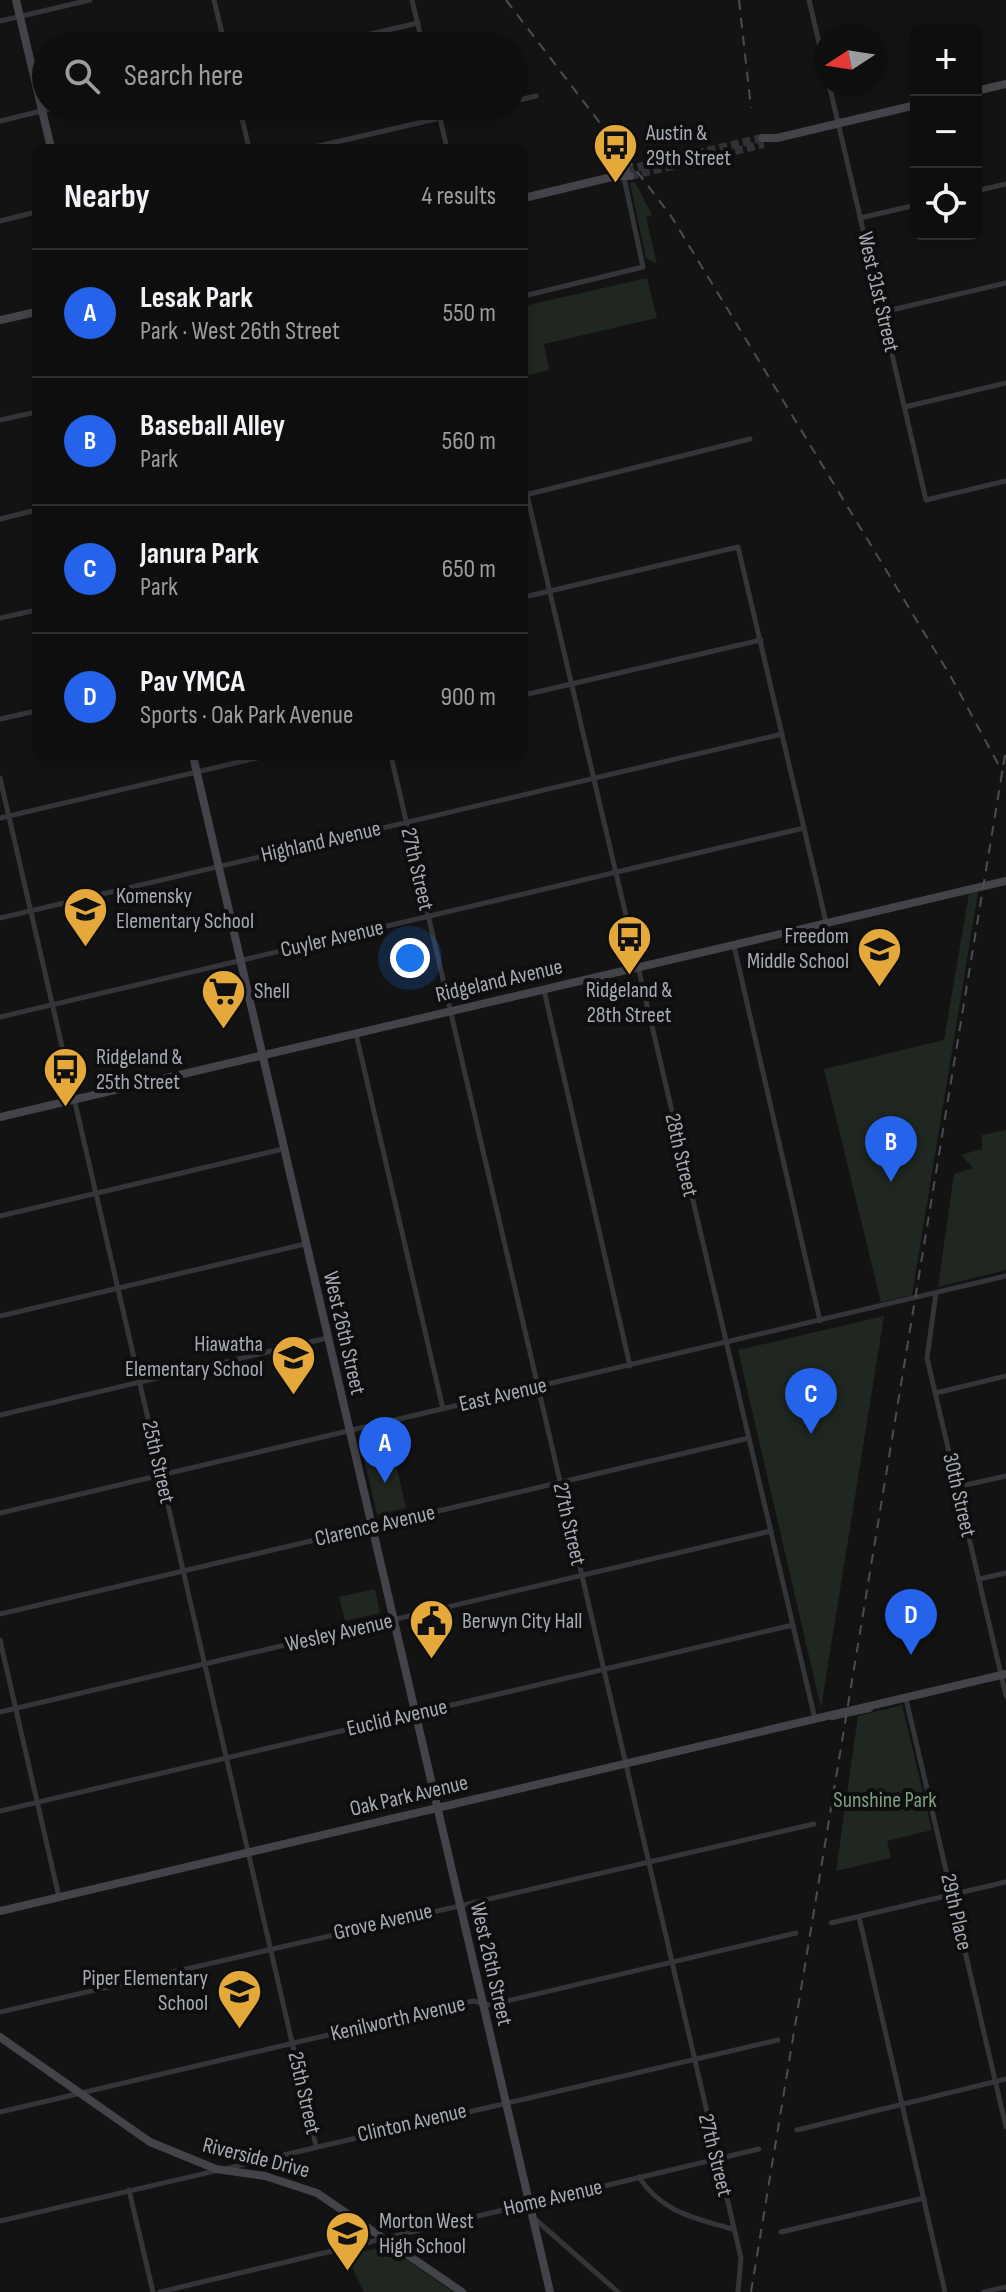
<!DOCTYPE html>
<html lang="en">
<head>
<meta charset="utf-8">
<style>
  :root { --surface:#0e0e0f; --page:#1c1c1d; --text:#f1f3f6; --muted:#9b9c9e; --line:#2e2e2f; --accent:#2563eb }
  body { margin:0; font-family:"Sofia Sans Condensed",sans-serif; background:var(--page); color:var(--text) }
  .controls { position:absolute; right:24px; top:24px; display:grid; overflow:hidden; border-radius:12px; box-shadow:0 4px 12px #0003 }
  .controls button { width:72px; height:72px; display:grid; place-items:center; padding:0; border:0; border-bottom:2px solid var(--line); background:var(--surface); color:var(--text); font:40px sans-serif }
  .compass { position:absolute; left:814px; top:24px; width:72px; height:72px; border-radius:50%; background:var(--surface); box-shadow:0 4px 12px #0003; rotate:258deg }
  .you { position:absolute; left:410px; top:958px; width:28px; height:28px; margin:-20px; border:6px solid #fff; border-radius:50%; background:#1a73e8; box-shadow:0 0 0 12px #1a73e833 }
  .badge { display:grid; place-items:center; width:52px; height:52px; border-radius:50%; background:var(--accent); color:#fff; font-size:26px; font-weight:700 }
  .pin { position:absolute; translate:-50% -66px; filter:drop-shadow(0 2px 4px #0008) }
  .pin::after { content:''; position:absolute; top:42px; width:28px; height:24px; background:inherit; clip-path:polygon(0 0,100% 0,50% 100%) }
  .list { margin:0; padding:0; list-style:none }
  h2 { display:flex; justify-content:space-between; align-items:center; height:104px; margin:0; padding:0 32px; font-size:34px }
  h2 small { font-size:26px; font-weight:400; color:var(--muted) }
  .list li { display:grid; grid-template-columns:52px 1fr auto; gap:24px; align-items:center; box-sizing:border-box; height:128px; padding:0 32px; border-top:2px solid var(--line) }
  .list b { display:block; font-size:30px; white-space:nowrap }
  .list p { margin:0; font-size:26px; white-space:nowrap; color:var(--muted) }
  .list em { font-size:26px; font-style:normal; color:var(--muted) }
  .icon { flex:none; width:44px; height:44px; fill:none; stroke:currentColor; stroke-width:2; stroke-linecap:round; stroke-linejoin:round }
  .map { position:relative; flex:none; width:1006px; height:2292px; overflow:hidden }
  .search { position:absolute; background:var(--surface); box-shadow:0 4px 12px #0003; left:32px; top:32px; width:496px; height:88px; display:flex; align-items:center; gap:20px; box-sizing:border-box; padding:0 28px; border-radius:44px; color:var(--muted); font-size:30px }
  .panel { position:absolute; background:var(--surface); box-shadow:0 4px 12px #0003; left:32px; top:144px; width:496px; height:616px; border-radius:12px }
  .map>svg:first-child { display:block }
</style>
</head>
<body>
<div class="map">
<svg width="1006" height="2292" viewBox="0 0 1006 2292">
  <rect width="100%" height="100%" fill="#131314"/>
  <g fill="#1f2720">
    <path d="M635,182L652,215L646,217L657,264L646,258L630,183Z"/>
    <path d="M647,278L657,318L544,344L549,370L524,376V306Z"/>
    <path d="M978,892L912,1295L881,1302L824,1069L944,1040L969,894Z"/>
    <path d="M1006,1130V1270L938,1287L954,1174L973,1168L961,1155L982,1149V1135Z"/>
    <path d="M884,1316L821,1708L738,1350Z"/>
    <path d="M393,1451L406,1508L377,1515L364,1457Z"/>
    <path d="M375,1589L380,1613L345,1621L339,1597Z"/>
    <path d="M902,1705L932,1830L887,1841L891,1858L836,1871L858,1716Z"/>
    <path d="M387,2246L453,2292H364L346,2255Z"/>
  </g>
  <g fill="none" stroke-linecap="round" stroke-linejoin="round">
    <g stroke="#303134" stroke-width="8" stroke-dasharray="8 4" stroke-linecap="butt">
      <path d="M626,170L762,138"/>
      <path d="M630,176L764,144"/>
    </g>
    <g stroke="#343539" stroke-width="5">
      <path d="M214,0L225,46"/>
      <path d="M412,0L423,46"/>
      <path d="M809,0L826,73"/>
      <path d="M0,21L90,0"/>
      <path d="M319,46L418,23"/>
      <path d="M829,84L926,500L1006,481"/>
      <path d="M514,101L536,96"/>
      <path d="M239,106L249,148"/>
      <path d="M437,106L447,148"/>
      <path d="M0,121L62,106"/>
      <path d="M310,148L492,106"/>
      <path d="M976,191L1006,184"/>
      <path d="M860,218L916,205"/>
      <path d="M0,221L36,212"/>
      <path d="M524,296L643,267L624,178"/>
      <path d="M883,312L1006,283"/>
      <path d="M905,407L1006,383"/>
      <path d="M0,420L36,412"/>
      <path d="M524,482L815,1719"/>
      <path d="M525,495L750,439"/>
      <path d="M0,519L36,510"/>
      <path d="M524,597L738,547L826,922"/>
      <path d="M0,618L36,610"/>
      <path d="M524,695L761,640"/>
      <path d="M0,719L36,711"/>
      <path d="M391,756L741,2258L738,2292"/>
      <path d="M0,778L316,2146"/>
      <path d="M0,818L265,756"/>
      <path d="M0,918L782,734"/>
      <path d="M734,946L820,1321"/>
      <path d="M544,990L630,1366"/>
      <path d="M0,1017L804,828"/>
      <path d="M356,1034L443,1409"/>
      <path d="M0,1216L283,1149"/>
      <path d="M936,1293L927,1358L1006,1696"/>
      <path d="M0,1316L305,1244"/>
      <path d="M936,1393L1006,1376"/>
      <path d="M0,1415L327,1338"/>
      <path d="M957,1487L1006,1476"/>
      <path d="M0,1513L1006,1276"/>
      <path d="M979,1579L1006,1573"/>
      <path d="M0,1614L749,1438"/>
      <path d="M0,1640L59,1897"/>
      <path d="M906,1699L1006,2127"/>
      <path d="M0,1712L771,1531"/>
      <path d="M0,1811L793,1625"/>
      <path d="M859,1917L945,2292"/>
      <path d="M831,1923L1006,1882"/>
      <path d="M0,2012L814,1824"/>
      <path d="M0,2112L473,2001L490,2005L796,1933"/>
      <path d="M797,2130L1006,2079"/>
      <path d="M639,2177C661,2212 695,2218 732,2229"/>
      <path d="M129,2190L153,2292"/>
      <path d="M536,2220L618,2292"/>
      <path d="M0,2221L778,2040"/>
      <path d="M781,2232L924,2198"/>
      <path d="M160,2292L759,2149"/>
      <path d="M984,2292L1006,2287"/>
    </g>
    <g stroke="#424449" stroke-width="8">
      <path d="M16,0L51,148"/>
      <path d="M976,91L1006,84"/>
      <path d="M762,138H777L916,105"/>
      <path d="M616,176H630"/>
      <path d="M524,198L616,176L626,170"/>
      <path d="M0,320L36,312"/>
      <path d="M193,756L550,2292"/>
      <path d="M0,1117L1006,881"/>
      <path d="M832,1716L869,1708"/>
      <path d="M0,1911L1006,1674"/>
      <path d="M0,2037L150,2142L216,2169L265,2176L317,2193L462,2292"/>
    </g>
    <g stroke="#4b4d52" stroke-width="2" stroke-dasharray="10 8" stroke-linecap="butt">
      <path d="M506,0L671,216L951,677L1003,773"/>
      <path d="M739,0L751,108"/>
      <path d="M751,2292L1006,749"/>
    </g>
  </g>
  <defs>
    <symbol id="bus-pin" viewBox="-11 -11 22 30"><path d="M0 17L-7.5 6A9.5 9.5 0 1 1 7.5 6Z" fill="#e5a83a" stroke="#0e0e0f"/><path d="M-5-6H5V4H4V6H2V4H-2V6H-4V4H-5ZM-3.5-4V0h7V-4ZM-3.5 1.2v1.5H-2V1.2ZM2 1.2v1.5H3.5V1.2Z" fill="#111"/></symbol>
    <symbol id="school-pin" viewBox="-11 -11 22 30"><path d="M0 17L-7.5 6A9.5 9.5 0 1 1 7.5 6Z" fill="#e5a83a" stroke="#0e0e0f"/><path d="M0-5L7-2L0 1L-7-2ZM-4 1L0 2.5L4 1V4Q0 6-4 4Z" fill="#111"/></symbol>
    <symbol id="supermarket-pin" viewBox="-11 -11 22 30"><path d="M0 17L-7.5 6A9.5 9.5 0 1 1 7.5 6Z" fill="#e5a83a" stroke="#0e0e0f"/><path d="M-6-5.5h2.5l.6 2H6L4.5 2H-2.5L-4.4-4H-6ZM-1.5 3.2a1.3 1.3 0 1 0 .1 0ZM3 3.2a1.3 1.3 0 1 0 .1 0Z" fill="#111"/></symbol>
    <symbol id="civic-pin" viewBox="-11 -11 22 30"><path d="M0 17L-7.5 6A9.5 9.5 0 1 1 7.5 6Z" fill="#e5a83a" stroke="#0e0e0f"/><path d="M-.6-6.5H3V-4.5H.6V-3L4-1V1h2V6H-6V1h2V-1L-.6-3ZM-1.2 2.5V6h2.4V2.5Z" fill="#111"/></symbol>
  </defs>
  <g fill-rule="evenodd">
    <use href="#bus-pin" x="590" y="120" width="51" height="69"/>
    <use href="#school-pin" x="60" y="884" width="51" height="69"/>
    <use href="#bus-pin" x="604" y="912" width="51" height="69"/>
    <use href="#school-pin" x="854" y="924" width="51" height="69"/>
    <use href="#supermarket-pin" x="198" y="966" width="51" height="69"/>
    <use href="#bus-pin" x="40" y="1044" width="51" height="69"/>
    <use href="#school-pin" x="268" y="1332" width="51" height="69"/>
    <use href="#civic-pin" x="406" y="1596" width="51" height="69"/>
    <use href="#school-pin" x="214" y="1966" width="51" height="69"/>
    <use href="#school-pin" x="322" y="2208" width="51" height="69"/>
  </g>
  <g text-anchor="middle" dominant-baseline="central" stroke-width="8" stroke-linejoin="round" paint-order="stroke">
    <g font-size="22" fill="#a5aab4" stroke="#0e0e0f" text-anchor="start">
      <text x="646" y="133">Austin &amp;<tspan x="646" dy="25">29th Street</tspan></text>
      <text x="116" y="896">Komensky<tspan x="116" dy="25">Elementary School</tspan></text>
      <text x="849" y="936" text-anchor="end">Freedom<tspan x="849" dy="25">Middle School</tspan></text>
      <text x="629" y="990" text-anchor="middle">Ridgeland &amp;<tspan x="629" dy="25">28th Street</tspan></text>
      <text x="254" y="991">Shell</text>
      <text x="96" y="1057">Ridgeland &amp;<tspan x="96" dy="25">25th Street</tspan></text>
      <text x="263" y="1344" text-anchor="end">Hiawatha<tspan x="263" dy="25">Elementary School</tspan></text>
      <text x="462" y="1621">Berwyn City Hall</text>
      <text x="208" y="1978" text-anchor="end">Piper Elementary<tspan x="208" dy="25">School</tspan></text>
      <text x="379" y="2221">Morton West<tspan x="379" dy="25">High School</tspan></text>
    </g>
    <g font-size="22" fill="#a5aab4" stroke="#0e0e0f">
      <text transform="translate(878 292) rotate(77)">West 31st Street</text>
      <text transform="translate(321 842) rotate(-13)">Highland Avenue</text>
      <text transform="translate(417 869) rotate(77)">27th Street</text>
      <text transform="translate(332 939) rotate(-13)">Cuyler Avenue</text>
      <text transform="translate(499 981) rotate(-13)">Ridgeland Avenue</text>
      <text transform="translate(681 1155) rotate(77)">28th Street</text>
      <text transform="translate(344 1333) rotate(77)">West 26th Street</text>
      <text transform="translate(503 1395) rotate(-13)">East Avenue</text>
      <text transform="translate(158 1462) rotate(77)">25th Street</text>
      <text transform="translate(959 1495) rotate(77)">30th Street</text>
      <text transform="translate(569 1524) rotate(77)">27th Street</text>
      <text transform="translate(375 1526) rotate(-13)">Clarence Avenue</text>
      <text transform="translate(339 1633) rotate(-13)">Wesley Avenue</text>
      <text transform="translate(397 1718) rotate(-13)">Euclid Avenue</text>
      <text transform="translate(409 1796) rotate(-13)">Oak Park Avenue</text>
      <text transform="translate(956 1912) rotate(77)">29th Place</text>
      <text transform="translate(383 1922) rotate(-13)">Grove Avenue</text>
      <text transform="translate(491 1964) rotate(77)">West 26th Street</text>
      <text transform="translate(398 2019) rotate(-13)">Kenilworth Avenue</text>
      <text transform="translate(304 2093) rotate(77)">25th Street</text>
      <text transform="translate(412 2123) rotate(-13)">Clinton Avenue</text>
      <text transform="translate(715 2155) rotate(76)">27th Street</text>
      <text transform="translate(256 2158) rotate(14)">Riverside Drive</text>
      <text transform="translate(553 2198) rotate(-13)">Home Avenue</text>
    </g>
    <g font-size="22" fill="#7d9e7f" stroke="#0e0e0f">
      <text x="885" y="1800">Sunshine Park</text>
    </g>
  </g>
</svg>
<div class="controls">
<button>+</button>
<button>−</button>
<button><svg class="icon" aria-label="locate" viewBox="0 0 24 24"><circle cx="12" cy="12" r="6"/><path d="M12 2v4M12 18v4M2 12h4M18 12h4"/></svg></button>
</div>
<svg class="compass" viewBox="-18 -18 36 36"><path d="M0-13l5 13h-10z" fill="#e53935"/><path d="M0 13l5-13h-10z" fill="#9b9c9e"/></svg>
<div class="you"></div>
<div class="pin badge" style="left:385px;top:1483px">A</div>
<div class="pin badge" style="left:891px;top:1182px">B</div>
<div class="pin badge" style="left:811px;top:1434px">C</div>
<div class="pin badge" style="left:911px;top:1655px">D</div>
<div class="search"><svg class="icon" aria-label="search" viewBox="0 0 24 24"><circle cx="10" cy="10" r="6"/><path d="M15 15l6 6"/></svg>Search here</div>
<section class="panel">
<h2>Nearby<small>4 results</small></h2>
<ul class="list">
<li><span class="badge">A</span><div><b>Lesak Park</b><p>Park · West 26th Street</p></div><em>550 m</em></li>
<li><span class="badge">B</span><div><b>Baseball Alley</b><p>Park</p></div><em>560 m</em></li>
<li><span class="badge">C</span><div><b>Janura Park</b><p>Park</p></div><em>650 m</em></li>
<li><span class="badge">D</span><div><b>Pav YMCA</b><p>Sports · Oak Park Avenue</p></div><em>900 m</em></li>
</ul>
</section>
</div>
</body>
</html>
